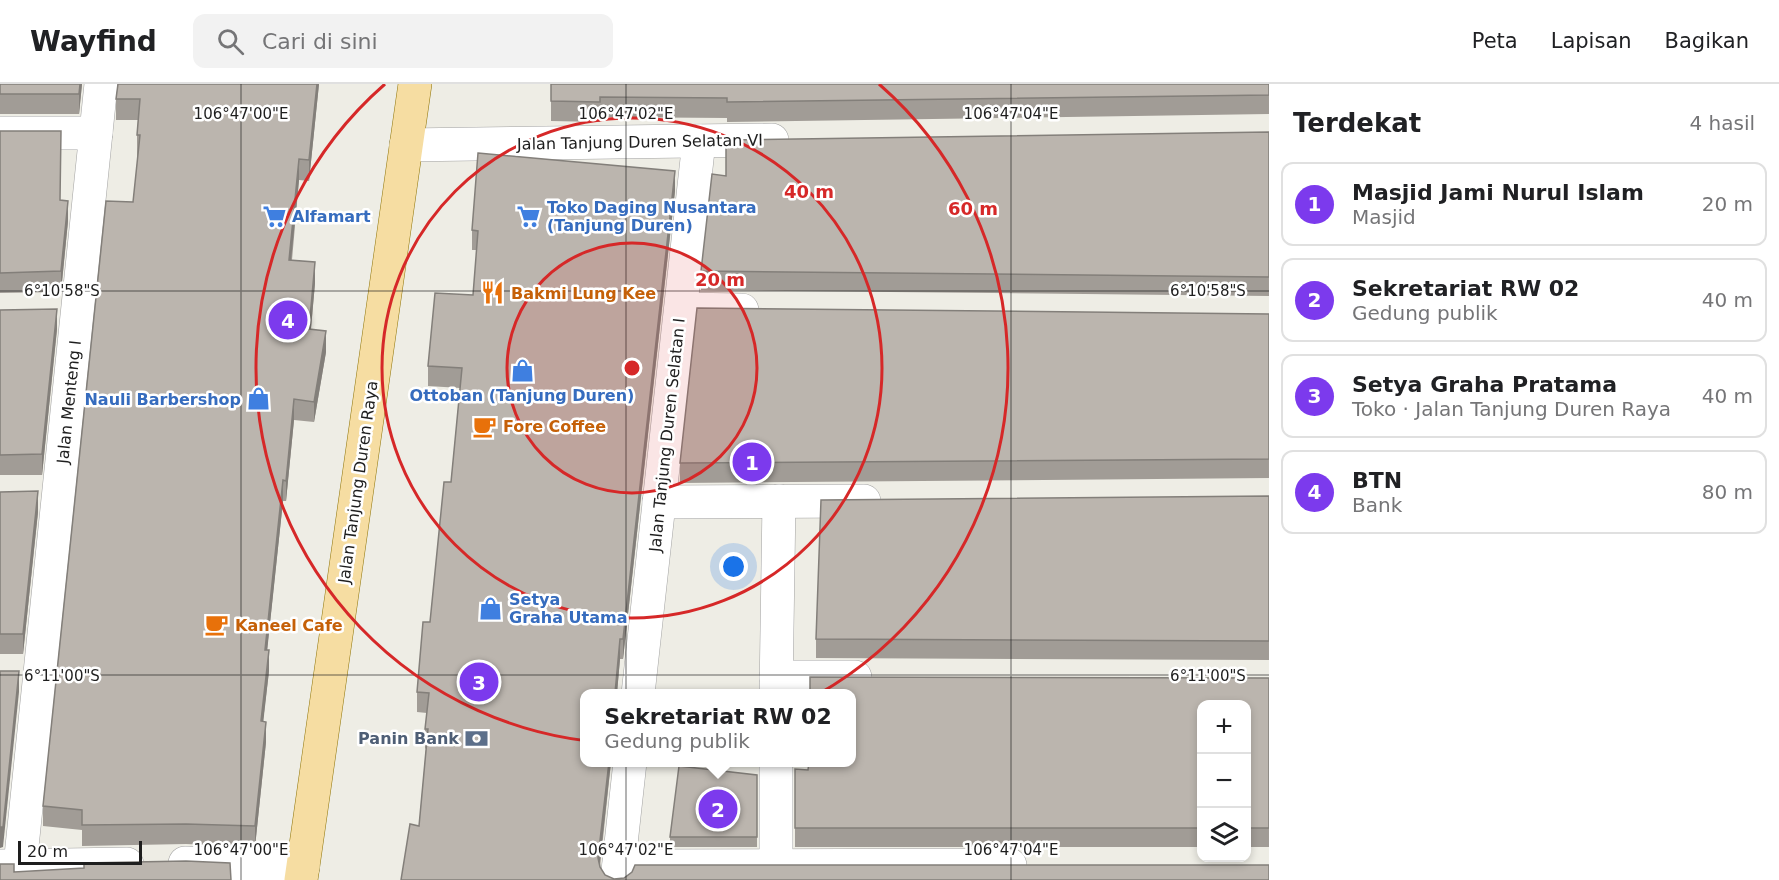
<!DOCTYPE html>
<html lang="id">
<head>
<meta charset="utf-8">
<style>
  :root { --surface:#fff; --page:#f2f2f2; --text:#202124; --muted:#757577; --line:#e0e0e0; --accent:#7c3aed }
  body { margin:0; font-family:"DejaVu Sans",sans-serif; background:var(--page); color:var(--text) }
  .controls { position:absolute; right:18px; bottom:18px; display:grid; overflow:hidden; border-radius:12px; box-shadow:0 3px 9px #0003 }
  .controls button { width:54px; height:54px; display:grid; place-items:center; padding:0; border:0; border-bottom:2px solid var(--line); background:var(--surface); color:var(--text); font:30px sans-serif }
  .scale { position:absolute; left:18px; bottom:15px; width:124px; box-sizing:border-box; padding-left:6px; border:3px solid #1e1e1e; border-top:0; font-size:16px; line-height:21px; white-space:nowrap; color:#1e1e1e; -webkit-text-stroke:4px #fff; paint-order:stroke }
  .you { position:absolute; left:734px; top:483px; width:21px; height:21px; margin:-15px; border:4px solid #fff; border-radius:50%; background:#1a73e8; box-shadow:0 0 0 9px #1a73e833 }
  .badge { display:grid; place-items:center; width:39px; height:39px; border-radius:50%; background:var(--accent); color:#fff; font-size:20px; font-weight:700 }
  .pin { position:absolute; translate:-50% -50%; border:3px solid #fff; box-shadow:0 2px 6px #0006 }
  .popup { position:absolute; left:580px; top:605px; width:276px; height:78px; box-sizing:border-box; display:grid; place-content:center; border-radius:12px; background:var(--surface); filter:drop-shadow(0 2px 4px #0005); font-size:20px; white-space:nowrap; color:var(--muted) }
  .popup b { font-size:22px; color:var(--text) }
  .popup::after { content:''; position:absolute; left:50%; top:100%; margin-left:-12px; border:12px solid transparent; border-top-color:var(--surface) }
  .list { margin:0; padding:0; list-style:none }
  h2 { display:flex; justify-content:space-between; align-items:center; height:78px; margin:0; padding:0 24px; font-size:26px }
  h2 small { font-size:20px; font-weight:400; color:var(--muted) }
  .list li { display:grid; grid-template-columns:39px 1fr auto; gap:18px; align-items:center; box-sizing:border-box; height:84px; margin:0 12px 12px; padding:0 12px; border:2px solid var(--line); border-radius:12px }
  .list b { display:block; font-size:22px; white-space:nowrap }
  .list p { margin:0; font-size:20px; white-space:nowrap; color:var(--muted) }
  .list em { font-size:20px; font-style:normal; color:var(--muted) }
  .icon { flex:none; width:33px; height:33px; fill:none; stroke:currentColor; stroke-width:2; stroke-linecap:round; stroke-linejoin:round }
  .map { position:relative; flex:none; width:1269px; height:796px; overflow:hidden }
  header { display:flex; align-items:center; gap:36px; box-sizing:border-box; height:84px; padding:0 30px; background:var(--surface); border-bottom:2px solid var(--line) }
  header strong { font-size:28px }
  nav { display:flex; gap:33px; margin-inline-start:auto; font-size:21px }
  .search { width:420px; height:54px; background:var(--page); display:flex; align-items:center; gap:15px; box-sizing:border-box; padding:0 21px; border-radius:12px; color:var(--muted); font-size:22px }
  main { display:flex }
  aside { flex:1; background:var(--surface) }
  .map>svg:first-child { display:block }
</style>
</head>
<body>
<header>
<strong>Wayfind</strong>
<div class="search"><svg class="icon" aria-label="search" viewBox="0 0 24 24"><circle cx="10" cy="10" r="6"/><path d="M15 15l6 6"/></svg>Cari di sini</div>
<nav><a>Peta</a><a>Lapisan</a><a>Bagikan</a></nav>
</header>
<main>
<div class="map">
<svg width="1269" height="796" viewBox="0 0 1269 796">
  <rect width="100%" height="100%" fill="#eeede5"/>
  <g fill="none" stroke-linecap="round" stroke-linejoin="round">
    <defs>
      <g id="minor">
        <path d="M0,49H96"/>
        <path d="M406,61L772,56"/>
        <path d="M681,225L742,226"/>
        <path d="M659,418L864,417"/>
        <path d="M776,593H855"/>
        <path d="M638,610L699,57"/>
        <path d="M776,610L779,417"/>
        <path d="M776,678V781"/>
        <path d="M185,779L303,783"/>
        <path d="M0,782L127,780"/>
        <path d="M20,782L101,0"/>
        <path d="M619,782L1010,781"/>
        <path d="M617,796L630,678"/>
      </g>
      <path id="primary" d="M301,796L415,0"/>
    </defs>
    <use href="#minor" stroke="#a2a2a2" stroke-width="34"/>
    <use href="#primary" stroke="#8f7509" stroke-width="34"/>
    <use href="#minor" stroke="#fff" stroke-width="33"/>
    <use href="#primary" stroke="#f6dda2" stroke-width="33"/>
  </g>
  <g fill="#a19c96">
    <path d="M0,0H82L79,30H0Z"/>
    <path d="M118,0H319L309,97L299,96L292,176L315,199L311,245L326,268L314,338L294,336L286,417H283L267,566L269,587L263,637L266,658L255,763L186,760L82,762V746L43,742V722L133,118L138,72H137V51L138,36H116V15Z"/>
    <path d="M551,0H1269V30L727,38V34L600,33V38L551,37Z"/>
    <path d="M0,47L60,116L68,137L61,208L0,209Z"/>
    <path d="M1269,48V212L701,206V187L726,92Z"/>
    <path d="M675,107L623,575H620L617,609H585L611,678L600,783L605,791L614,795L1269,796H401L419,742L426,665L425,664V645L427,629L417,628V608L430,538L451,398L460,304L428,302V282L473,211L477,166H472V146Z"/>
    <path d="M0,226L57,245L42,391H0Z"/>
    <path d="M1269,230V394L680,399V379Z"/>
    <path d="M0,408L38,428L23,570H0Z"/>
    <path d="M1269,412V576L816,574V555Z"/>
    <path d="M1269,594V763H1246V621H1202V763H795V685L808,686Z"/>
    <path d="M757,691V763H670V753Z"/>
  </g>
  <g fill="#837f7a">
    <path d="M80,0H82L79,30V10Z"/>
    <path d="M317,0H319L309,97V76Z"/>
    <path d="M299,75V96L289,197V176Z"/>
    <path d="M675,87V107L623,575V555Z"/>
    <path d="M68,117V137L61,208V187Z"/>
    <path d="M315,178V199L309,266V245Z"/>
    <path d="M57,225V245L42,391V370Z"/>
    <path d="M326,247V268L314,338V318Z"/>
    <path d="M294,315V336L286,417V397Z"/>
    <path d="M283,396V417L265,587V566Z"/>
    <path d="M38,407V428L23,570V550Z"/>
    <path d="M620,555V575L617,609H615Z"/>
    <path d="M269,566V587L261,658V637Z"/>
    <path d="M19,587V608L3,763L0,764V743Z"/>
    <path d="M266,638V658L255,763V742Z"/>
    <path d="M609,678H611L598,794V774Z"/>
  </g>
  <g fill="#bbb5ae" stroke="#837f7a" stroke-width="1.5">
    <path d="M0,0H80L79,10H0Z"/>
    <path d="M118,0H317L309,76L299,75L289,176L315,178L309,245L326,247L314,318L294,315L286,397L283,396L265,566H269L261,637L266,638L255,742L186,740L82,741V726L43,722L106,117L133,118L140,51H137L140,15H116Z"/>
    <path d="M551,0H1269V11L727,18V14L600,13V18L551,17Z"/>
    <path d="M0,47H61L60,116L68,117L61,187L0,189Z"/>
    <path d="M1269,48V193L701,187L712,90L726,92V56Z"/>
    <path d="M478,69L675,87L623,555H620L615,609H585V678H609L598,774L600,783L605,791L614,795L624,794L632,788L635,781H1269V796H401L410,740L419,742L428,645H425L429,609L417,608L423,538H430L444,398H451L462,284L428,282L435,209L473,211L478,147L472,146Z"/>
    <path d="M697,224L1269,230V375L680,379Z"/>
    <path d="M57,225L42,370L0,371V226Z"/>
    <path d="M38,407L23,550H0V408Z"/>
    <path d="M1269,412V557L816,555L821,416Z"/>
    <path d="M0,587H19L3,743H0Z"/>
    <path d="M810,593L1269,594V744H1246V621H1202V744H795V685L808,686L809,678H852V609H810Z"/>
    <path d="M679,682L757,691V753H670Z"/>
    <path d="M186,777L230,779L231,796H0V780H14V788L84,784V779Z"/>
  </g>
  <path fill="none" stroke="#1e1e1e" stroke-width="1.5" stroke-opacity="0.45" d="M241,0V796M626,0V796M1011,0V796M0,207H1269M0,591H1269"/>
  <circle cx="632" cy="284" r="125" fill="#d62828" fill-opacity=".12"/>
  <g fill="none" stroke="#d62828" stroke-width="3">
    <circle cx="632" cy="284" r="125"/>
    <circle cx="632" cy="284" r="250"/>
    <path d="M879 0A376 376 0 1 1 385 0"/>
  </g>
  <defs>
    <symbol id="supermarket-bare" viewBox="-9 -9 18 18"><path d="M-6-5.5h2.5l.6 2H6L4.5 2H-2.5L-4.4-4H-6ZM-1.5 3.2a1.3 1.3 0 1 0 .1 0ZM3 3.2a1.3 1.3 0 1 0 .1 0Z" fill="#3f7fe0" stroke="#fff" stroke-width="2.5" paint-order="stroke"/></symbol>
    <symbol id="restaurant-bare" viewBox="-9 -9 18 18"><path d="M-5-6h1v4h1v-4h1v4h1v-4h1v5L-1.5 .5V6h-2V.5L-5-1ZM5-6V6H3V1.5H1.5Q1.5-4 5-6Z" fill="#e8710a" stroke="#fff" stroke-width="2.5" paint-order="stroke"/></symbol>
    <symbol id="shop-bare" viewBox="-9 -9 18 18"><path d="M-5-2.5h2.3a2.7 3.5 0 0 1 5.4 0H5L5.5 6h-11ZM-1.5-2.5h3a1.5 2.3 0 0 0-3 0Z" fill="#3f7fe0" stroke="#fff" stroke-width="2.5" paint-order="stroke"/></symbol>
    <symbol id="cafe-bare" viewBox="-9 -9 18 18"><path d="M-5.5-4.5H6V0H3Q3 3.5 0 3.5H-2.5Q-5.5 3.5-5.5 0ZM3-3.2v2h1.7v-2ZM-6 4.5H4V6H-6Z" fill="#e8710a" stroke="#fff" stroke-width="2.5" paint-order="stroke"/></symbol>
    <symbol id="bank-bare" viewBox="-9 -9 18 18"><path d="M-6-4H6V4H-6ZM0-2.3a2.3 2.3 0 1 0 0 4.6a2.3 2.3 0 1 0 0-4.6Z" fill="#5c6f8a" stroke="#fff" stroke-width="2.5" paint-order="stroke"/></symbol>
  </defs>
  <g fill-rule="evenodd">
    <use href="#supermarket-bare" x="258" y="116" width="33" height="33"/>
    <use href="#supermarket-bare" x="512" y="116" width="33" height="33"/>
    <use href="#restaurant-bare" x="476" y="192" width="33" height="33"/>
    <use href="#shop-bare" x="506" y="270" width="33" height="33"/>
    <use href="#shop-bare" x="242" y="298" width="33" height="33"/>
    <use href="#cafe-bare" x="468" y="326" width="33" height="33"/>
    <use href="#shop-bare" x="474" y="508" width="33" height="33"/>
    <use href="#cafe-bare" x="200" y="524" width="33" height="33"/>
    <use href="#bank-bare" x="460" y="638" width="33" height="33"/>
  </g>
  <g text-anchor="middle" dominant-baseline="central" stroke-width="5" stroke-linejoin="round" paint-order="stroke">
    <g font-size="16" fill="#1e1e1e" stroke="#fff">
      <text transform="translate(640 58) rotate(-1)">Jalan Tanjung Duren Selatan VI</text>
      <text transform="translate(69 318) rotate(-84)">Jalan Menteng I</text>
      <text transform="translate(667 351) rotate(-84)">Jalan Tanjung Duren Selatan I</text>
      <text transform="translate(358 398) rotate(-82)">Jalan Tanjung Duren Raya</text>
    </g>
    <g font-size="16" font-weight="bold" fill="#366cbe" stroke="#fff" text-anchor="start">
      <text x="547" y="123">Toko Daging Nusantara<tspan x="547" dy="18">(Tanjung Duren)</tspan></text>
      <text x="292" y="132">Alfamart</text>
      <text x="522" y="311" text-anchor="middle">Ottoban (Tanjung Duren)</text>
      <text x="241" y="315" text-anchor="end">Nauli Barbershop</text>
      <text x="509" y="515">Setya<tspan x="509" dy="18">Graha Utama</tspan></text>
    </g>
    <g font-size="16" font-weight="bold" fill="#c56008" stroke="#fff" text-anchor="start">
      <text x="511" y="209">Bakmi Lung Kee</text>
      <text x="503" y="342">Fore Coffee</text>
      <text x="235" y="541">Kaneel Cafe</text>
    </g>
    <g font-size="16" font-weight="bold" fill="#4e5e75" stroke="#fff" text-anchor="end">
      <text x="459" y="654">Panin Bank</text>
    </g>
  </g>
  <g font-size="15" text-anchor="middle" fill="#1e1e1e" stroke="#fff" stroke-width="5" stroke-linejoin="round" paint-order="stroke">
    <text x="241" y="35">106°47'00"E</text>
    <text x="626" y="35">106°47'02"E</text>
    <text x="1011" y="35">106°47'04"E</text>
    <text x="62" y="212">6°10'58"S</text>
    <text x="1208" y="212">6°10'58"S</text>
    <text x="62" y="597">6°11'00"S</text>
    <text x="1208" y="597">6°11'00"S</text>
    <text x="241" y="771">106°47'00"E</text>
    <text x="626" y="771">106°47'02"E</text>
    <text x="1011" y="771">106°47'04"E</text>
  </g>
  <circle cx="632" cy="284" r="9" fill="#d62828" stroke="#fff" stroke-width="3"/>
  <g font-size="18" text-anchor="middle" font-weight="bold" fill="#d62828" stroke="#fff" stroke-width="5" stroke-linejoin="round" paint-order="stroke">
    <text x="809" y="114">40 m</text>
    <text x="973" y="131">60 m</text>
    <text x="720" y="202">20 m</text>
  </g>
</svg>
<div class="controls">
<button>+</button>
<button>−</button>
<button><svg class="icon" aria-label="layers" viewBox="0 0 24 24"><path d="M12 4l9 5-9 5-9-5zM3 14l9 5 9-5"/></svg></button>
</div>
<div class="scale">20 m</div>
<div class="you"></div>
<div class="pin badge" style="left:752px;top:378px">1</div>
<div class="pin badge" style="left:718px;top:725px">2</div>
<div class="popup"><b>Sekretariat RW 02</b>Gedung publik</div>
<div class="pin badge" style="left:479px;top:598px">3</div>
<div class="pin badge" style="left:288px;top:236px">4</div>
</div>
<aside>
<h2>Terdekat<small>4 hasil</small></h2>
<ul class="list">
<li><span class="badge">1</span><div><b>Masjid Jami Nurul Islam</b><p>Masjid</p></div><em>20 m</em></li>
<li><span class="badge">2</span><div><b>Sekretariat RW 02</b><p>Gedung publik</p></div><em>40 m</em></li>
<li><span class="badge">3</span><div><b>Setya Graha Pratama</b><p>Toko · Jalan Tanjung Duren Raya</p></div><em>40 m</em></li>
<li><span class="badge">4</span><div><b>BTN</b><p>Bank</p></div><em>80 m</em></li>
</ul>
</aside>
</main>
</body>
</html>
